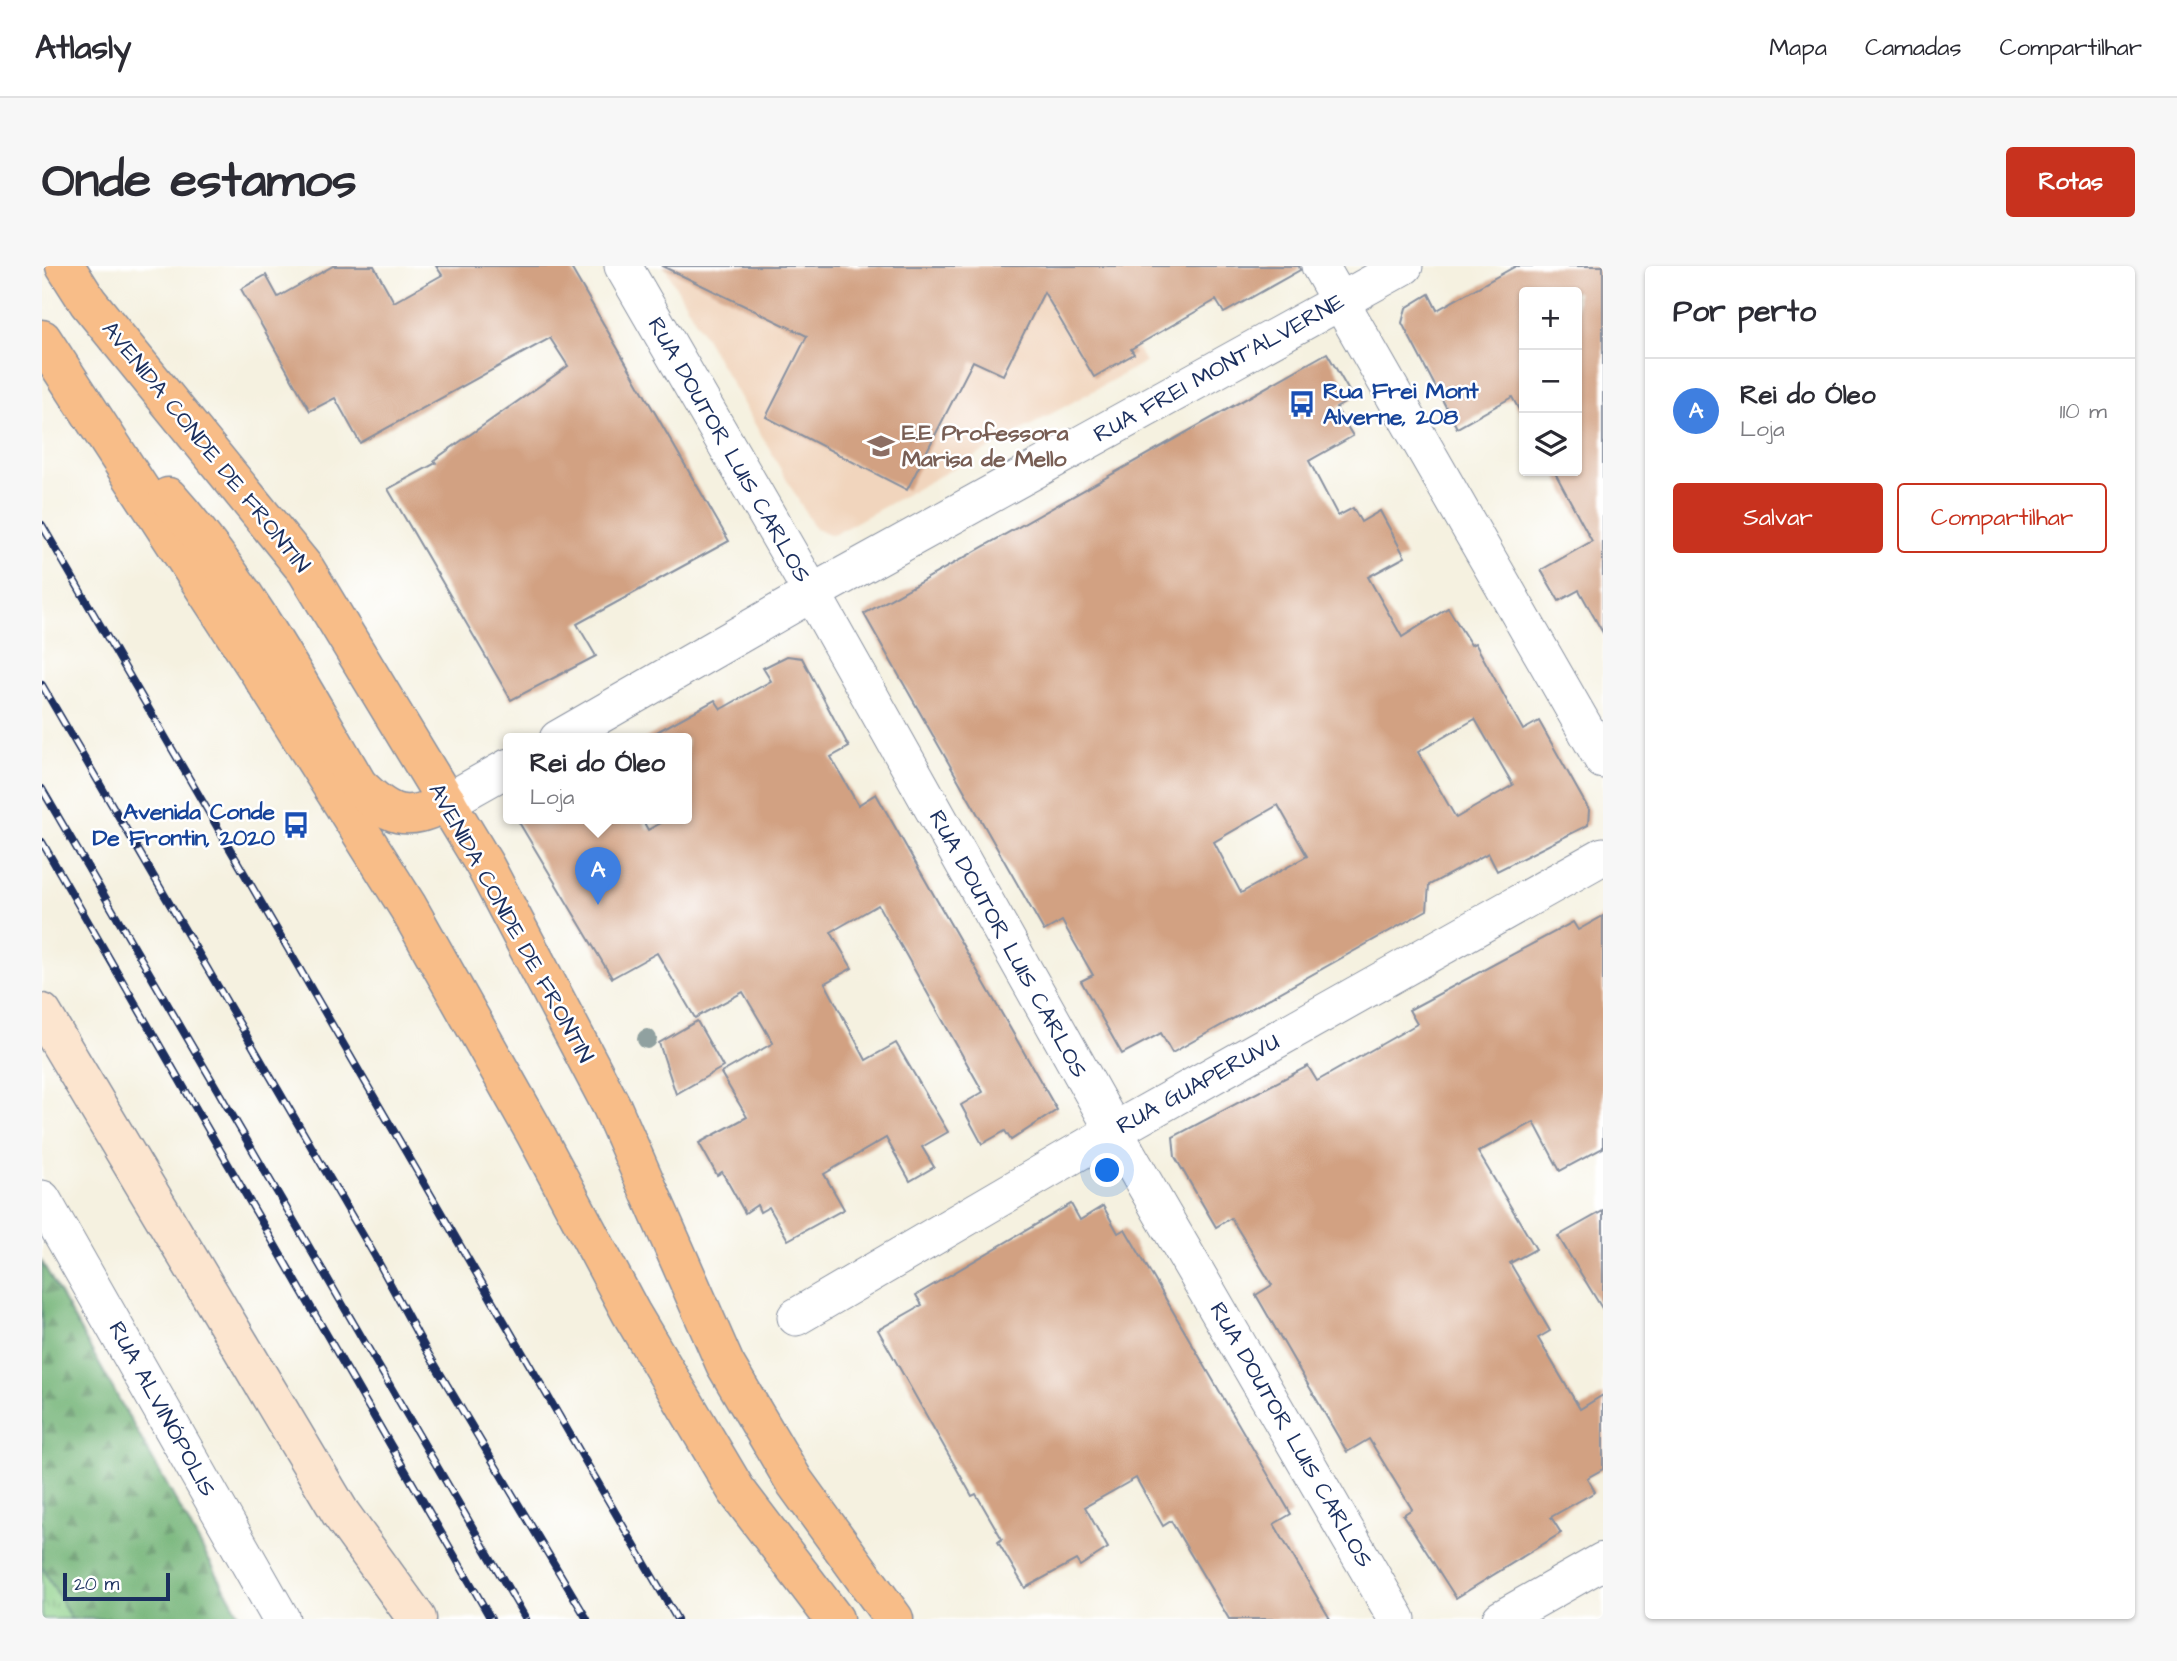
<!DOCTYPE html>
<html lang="pt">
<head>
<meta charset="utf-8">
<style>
  :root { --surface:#fff; --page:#f7f7f7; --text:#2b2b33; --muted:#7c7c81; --line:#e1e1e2; --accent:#c8321e }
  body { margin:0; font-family:"Architects Daughter",sans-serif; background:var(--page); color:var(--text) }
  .controls { position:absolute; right:21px; top:21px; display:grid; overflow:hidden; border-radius:7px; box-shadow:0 2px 5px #0004 }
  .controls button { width:63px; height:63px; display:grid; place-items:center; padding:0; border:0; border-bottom:2px solid var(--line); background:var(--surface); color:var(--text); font:35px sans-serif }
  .scale { position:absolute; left:21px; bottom:18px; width:107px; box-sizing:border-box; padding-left:7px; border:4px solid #1b2f5e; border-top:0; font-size:19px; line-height:24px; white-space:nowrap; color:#1b2f5e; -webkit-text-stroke:5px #fff; paint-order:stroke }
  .you { position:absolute; left:1066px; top:905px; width:24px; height:24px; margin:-18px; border:5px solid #fff; border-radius:50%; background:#1a73e8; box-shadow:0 0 0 10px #1a73e833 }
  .badge { display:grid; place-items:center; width:46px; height:46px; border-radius:50%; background:var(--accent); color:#fff; font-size:23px; font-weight:700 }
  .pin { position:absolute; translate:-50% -58px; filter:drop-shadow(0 2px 4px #0008) }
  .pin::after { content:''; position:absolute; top:37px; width:24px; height:21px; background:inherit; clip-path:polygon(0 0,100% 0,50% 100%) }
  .popup { position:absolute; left:461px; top:467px; width:189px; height:91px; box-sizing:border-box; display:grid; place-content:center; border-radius:7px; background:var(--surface); filter:drop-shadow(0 2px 5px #0005); font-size:23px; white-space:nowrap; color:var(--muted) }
  .popup b { font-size:26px; color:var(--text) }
  .popup::after { content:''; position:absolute; left:50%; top:100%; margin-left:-14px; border:14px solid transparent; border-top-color:var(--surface) }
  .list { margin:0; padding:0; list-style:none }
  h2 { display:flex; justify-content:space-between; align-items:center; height:91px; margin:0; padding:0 28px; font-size:30px }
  h2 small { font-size:23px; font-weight:400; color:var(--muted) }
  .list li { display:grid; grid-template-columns:46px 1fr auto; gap:21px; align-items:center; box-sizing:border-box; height:105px; padding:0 28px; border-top:2px solid var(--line) }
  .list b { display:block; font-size:26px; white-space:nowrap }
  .list p { margin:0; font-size:23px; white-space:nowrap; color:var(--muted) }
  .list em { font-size:23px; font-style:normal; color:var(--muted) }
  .actions { display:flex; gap:14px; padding:21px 28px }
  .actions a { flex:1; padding:16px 0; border:2px solid var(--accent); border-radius:7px; text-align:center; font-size:24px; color:var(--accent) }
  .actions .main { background:var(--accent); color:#fff }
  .icon { flex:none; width:38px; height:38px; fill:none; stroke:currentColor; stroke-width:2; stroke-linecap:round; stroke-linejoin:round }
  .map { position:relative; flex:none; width:1561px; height:1353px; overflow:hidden; border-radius:7px }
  header { display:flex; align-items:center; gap:42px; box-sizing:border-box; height:98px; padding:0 35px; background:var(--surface); border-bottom:2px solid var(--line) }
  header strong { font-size:33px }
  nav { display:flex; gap:38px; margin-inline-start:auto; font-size:24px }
  .intro { display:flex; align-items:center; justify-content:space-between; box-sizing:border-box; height:168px; padding:0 42px }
  h1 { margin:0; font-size:49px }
  .button { padding:18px 32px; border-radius:7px; background:var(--accent); color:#fff; font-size:24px; font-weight:700 }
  main { display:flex; gap:42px; padding:0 42px }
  aside { flex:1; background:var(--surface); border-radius:7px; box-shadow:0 2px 5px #0004 }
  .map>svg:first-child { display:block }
</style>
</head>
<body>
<header>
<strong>Atlasly</strong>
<nav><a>Mapa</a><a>Camadas</a><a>Compartilhar</a></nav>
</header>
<div class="intro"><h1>Onde estamos</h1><a class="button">Rotas</a></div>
<main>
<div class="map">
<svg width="1561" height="1353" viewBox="0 0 1561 1353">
  <defs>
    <pattern id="grass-tufts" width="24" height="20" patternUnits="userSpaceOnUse" patternTransform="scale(1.75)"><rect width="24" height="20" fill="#8ed18a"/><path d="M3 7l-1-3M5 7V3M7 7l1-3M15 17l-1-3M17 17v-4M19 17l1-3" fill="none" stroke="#73aa74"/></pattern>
    <pattern id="forest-firs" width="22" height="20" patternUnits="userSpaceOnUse" patternTransform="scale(1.75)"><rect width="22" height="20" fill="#72b376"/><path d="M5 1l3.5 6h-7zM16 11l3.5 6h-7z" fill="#5d9264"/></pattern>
  </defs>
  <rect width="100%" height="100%" fill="#fff"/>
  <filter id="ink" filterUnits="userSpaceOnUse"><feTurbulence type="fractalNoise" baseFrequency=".0143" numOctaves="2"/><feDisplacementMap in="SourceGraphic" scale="14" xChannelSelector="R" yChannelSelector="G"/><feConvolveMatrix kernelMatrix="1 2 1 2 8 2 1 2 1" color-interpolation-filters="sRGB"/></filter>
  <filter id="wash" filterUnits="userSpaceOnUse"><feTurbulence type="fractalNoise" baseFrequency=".00686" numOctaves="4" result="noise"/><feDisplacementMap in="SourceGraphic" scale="28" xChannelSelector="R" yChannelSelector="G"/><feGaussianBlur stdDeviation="1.57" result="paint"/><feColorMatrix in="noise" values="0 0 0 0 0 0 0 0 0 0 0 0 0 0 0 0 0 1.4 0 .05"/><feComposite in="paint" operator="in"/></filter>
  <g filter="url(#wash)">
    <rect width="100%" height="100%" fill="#f5f1e0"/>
    <path fill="#f1d5bd" d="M622,0H1047L1103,96L791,269L773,263Z"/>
    <path fill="url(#grass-tufts)" stroke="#548074" stroke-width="2" d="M0,1300L29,1353H0Z"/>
    <path fill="url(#forest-firs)" stroke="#46716a" stroke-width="2" d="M0,996L200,1353H29L0,1300Z"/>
    <g id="blocks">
      <g fill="#d2a182" fill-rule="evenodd">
        <path d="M291,0H332L352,36L400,9L394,0H528L687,275L535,358L554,390L469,434L346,223L394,197L392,194L526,100L508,72L318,177L293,132L268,145L199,23L224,9L236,31Z"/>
        <path d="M620,0H1257L1258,4L1182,47L1174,34L1089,83L1092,88L1052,111L1002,26L961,109L931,95L865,224L724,151L765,70Z"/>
        <path d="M1474,0H1561V367L1537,324L1517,335L1499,304L1550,275L1512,205H1535V26H1482L1481,151L1470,131L1415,162L1360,57L1364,42L1387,28L1395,44Z"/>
        <path d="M1285,87L1311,132L1294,142L1311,170L1267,195L1296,250L1311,242L1319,256L1338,245L1363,291L1326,311L1360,371L1406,342L1429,379L1433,377L1481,464L1497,455L1547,544L1546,559L1455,605L1446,587L1387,619L1385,644L1130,787L1119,767L1080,788L1039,715L1051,709L1020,655L1002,665L822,348ZM1433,453L1471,519L1414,552L1376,486ZM1236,539L1265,590L1199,627L1172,576Z"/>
        <path d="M745,390L760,392L807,481L789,491L816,539L834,528L1015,844L969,874L963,865L940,878L919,839L941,826L836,639L789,666L810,702L783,717L824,794L854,777L906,866L880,881L892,901L868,915L844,872L782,908L802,943L746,974L727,941L718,946L715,939L703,947L680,906L675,909L657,877L705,851L679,807L731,777L701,726L653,752L615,687L570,712L475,553H600L606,564L626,553H645V473H602L673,434L679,443L729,415L721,402Z"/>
        <path d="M1561,650V882L1518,905L1492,856L1436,886L1494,983L1468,997L1508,1065L1496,1072L1538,1143L1561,1129V1203L1545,1212L1553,1226L1509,1251L1519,1267L1414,1332L1361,1249L1370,1243L1327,1173L1305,1186L1214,1029L1230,1019L1189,952L1174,961L1133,891L1131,871L1266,800L1275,815L1375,758L1367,744L1531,656L1536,664Z"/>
        <path d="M655,755L681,801L634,828L617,777Z"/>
        <path d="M1029,938L1038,954L1061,940L1076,967L1083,963L1249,1248L1232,1258L1288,1353H1187L1129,1255L1121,1260L1094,1212L1043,1241L1066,1282L1038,1300L1034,1294L983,1322L956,1276L960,1273L934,1228L930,1230L836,1064L880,1039L874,1029Z"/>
        <path d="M1561,945V1044L1516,970Z"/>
      </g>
    </g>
  </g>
  <g filter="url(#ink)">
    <use href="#blocks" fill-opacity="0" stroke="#88909f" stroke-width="2"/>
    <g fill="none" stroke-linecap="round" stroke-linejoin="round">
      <defs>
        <g id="street">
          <path d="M581,0L770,327L1072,865L1355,1353"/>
          <path d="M1278,0L1561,494"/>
          <path d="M516,473L770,327L1362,0"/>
          <path d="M405,536L467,501"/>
          <path d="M0,933L239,1353"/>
          <path d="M754,1051L1072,865L1561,590"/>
          <path d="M1459,1353L1561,1295"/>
        </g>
        <path id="secondary" d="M0,747L299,1248L375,1353"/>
        <g id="highway">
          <path d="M23,0L46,36L264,304L442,598L570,841L683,1098L752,1215L852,1353"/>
          <path d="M0,73L229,424L366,641L493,867L589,1047L694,1224L792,1353"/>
          <path d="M126,231C204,318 258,420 316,519C348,551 363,557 405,536"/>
        </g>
      </defs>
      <use href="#street" stroke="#88909f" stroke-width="39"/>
      <use href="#secondary" stroke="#88909f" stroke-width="41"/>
      <use href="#highway" stroke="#88909f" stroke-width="41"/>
      <use href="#street" stroke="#fff" stroke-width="37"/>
      <use href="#secondary" stroke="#fce5cf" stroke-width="38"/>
      <use href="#highway" stroke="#f8bd88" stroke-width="38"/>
      <defs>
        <g id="rail">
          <path d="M0,259L635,1353"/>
          <path d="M0,419L333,990L383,1082L545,1353"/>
          <path d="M0,523L484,1353"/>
          <path d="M0,576L449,1353"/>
        </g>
      </defs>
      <use href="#rail" stroke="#1b2f5e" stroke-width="8"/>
      <use href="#rail" stroke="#fff" stroke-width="5" stroke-dasharray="16" stroke-linecap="butt"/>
    </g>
    <circle fill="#90a1a0" cx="605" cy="773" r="10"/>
  </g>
  <defs>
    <symbol id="bus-bare" viewBox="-9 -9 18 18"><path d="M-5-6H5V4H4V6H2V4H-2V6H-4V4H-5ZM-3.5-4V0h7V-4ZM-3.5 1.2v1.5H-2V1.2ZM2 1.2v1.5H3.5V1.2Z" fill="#1a4fb4" stroke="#fff" stroke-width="2.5" paint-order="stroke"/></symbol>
    <symbol id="school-bare" viewBox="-9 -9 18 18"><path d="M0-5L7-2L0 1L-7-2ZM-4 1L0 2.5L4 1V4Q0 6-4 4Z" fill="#8d6e63" stroke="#fff" stroke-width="2.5" paint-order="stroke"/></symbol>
  </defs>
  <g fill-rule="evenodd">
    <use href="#bus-bare" x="1241" y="119" width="38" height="38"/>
    <use href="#school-bare" x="820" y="161" width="38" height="38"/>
    <use href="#bus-bare" x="235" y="540" width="38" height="38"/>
  </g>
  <g text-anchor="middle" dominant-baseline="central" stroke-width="5" stroke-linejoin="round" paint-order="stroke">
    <g font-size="23" fill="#1b2f5e" stroke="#fff">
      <text transform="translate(1177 102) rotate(-29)">RUA FREI MONT'ALVERNE</text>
      <text transform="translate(164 181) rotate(51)">AVENIDA CONDE DE FRONTIN</text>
      <text transform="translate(687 184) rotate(60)">RUA DOUTOR LUIS CARLOS</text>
      <text transform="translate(469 657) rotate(61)">AVENIDA CONDE DE FRONTIN</text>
      <text transform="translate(966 678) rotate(61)">RUA DOUTOR LUIS CARLOS</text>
      <text transform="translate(1156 818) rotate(-29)">RUA GUAPERUVU</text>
      <text transform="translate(120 1143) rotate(61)">RUA ALVINÓPOLIS</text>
      <text transform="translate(1249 1169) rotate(60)">RUA DOUTOR LUIS CARLOS</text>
    </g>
    <g font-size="23" font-weight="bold" fill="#164399" stroke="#fff" text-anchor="start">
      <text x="1281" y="125">Rua Frei Mont<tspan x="1281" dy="26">Alverne, 208</tspan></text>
      <text x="233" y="546" text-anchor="end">Avenida Conde<tspan x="233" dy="26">De Frontin, 2020</tspan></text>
    </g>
    <g font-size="23" font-weight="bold" fill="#785e54" stroke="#fff" text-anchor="start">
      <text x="860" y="167">E.E Professora<tspan x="860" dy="26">Marisa de Mello</tspan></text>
    </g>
  </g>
</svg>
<div class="controls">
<button>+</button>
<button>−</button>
<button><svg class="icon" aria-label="layers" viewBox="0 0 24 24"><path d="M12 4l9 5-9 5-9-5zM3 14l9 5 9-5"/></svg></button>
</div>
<div class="scale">20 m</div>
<div class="you"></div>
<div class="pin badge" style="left:556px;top:639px;background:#3f7fe0">A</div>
<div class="popup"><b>Rei do Óleo</b>Loja</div>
</div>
<aside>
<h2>Por perto<small></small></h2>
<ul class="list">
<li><span class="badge" style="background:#3f7fe0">A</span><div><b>Rei do Óleo</b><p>Loja</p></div><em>110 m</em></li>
</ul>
<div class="actions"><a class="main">Salvar</a><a>Compartilhar</a></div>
</aside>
</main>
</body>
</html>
